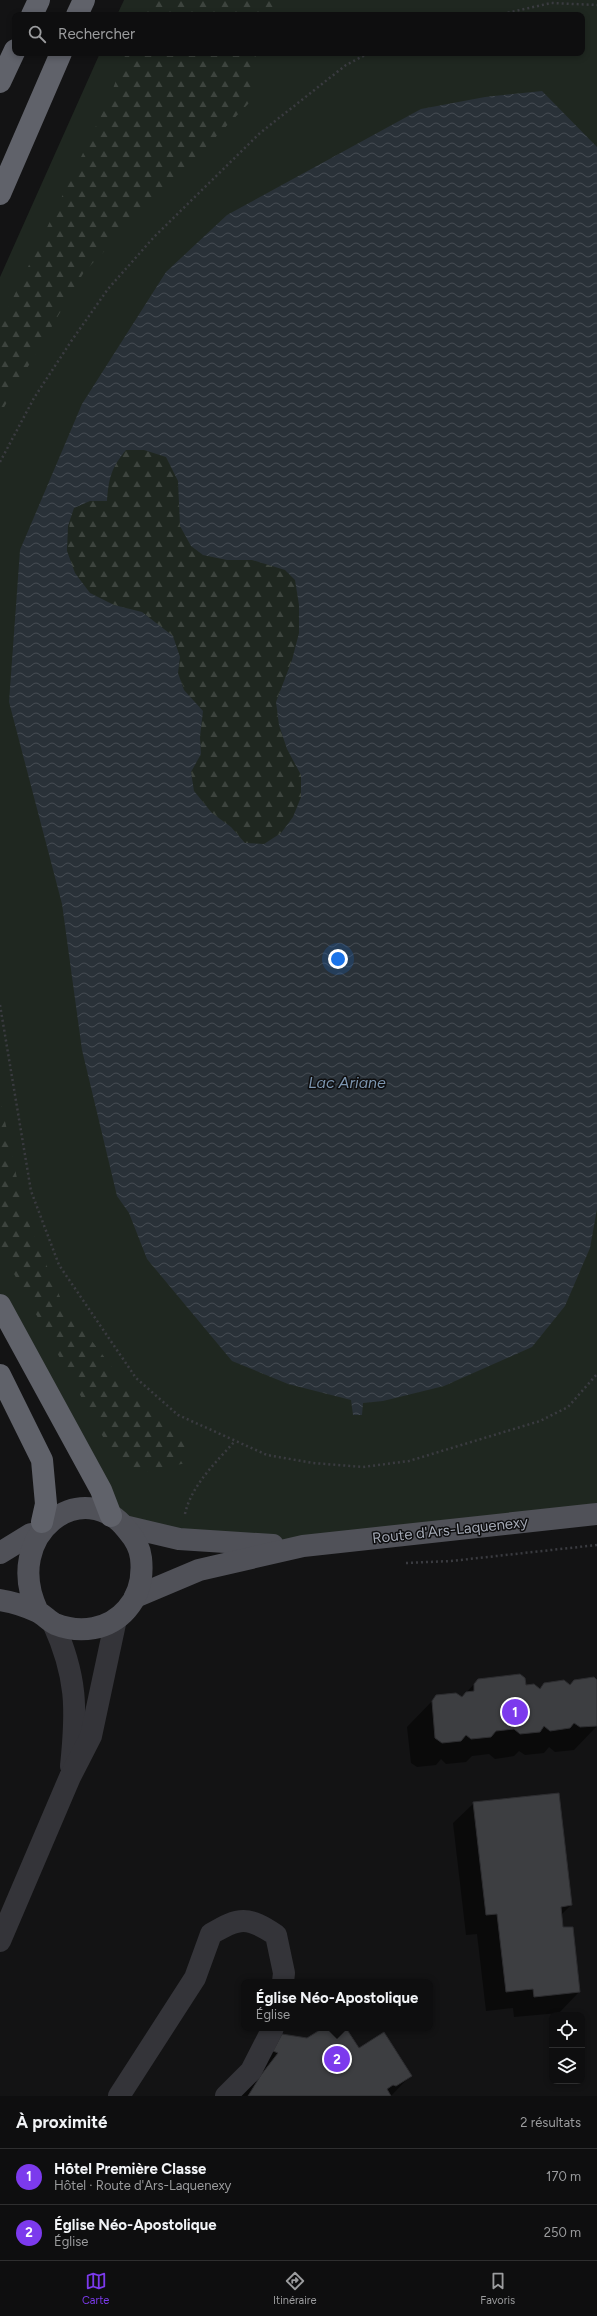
<!DOCTYPE html>
<html lang="fr">
<head>
<meta charset="utf-8">
<style>
  :root { --surface:#0e0e0f; --page:#171718; --text:#f1f3f6; --muted:#9b9c9e; --line:#2e2e2f; --accent:#7c3aed }
  body { margin:0; font-family:Figtree,sans-serif; background:var(--page); color:var(--text) }
  .controls { position:absolute; right:12px; bottom:12px; display:grid; overflow:hidden; border-radius:8px; box-shadow:0 2px 6px #0003 }
  .controls button { width:36px; height:36px; display:grid; place-items:center; padding:0; border:0; border-bottom:1px solid var(--line); background:var(--surface); color:var(--text); font:20px sans-serif }
  .you { position:absolute; left:338px; top:959px; width:14px; height:14px; margin:-10px; border:3px solid #fff; border-radius:50%; background:#1a73e8; box-shadow:0 0 0 6px #1a73e833 }
  .badge { display:grid; place-items:center; width:26px; height:26px; border-radius:50%; background:var(--accent); color:#fff; font-size:13px; font-weight:700 }
  .pin { position:absolute; translate:-50% -50%; border:2px solid #fff; box-shadow:0 1px 4px #0006 }
  .popup { position:absolute; left:241px; top:1979px; width:192px; height:52px; box-sizing:border-box; display:grid; place-content:center; border-radius:8px; background:var(--surface); filter:drop-shadow(0 1px 3px #0005); font-size:13px; white-space:nowrap; color:var(--muted) }
  .popup b { font-size:15px; color:var(--text) }
  .popup::after { content:''; position:absolute; left:50%; top:100%; margin-left:-8px; border:8px solid transparent; border-top-color:var(--surface) }
  .list { margin:0; padding:0; list-style:none }
  h2 { display:flex; justify-content:space-between; align-items:center; height:52px; margin:0; padding:0 16px; font-size:17px }
  h2 small { font-size:13px; font-weight:400; color:var(--muted) }
  .list li { display:grid; grid-template-columns:26px 1fr auto; gap:12px; align-items:center; box-sizing:border-box; height:56px; padding:0 16px; border-top:1px solid var(--line) }
  .list b { display:block; font-size:15px; white-space:nowrap }
  .list p { margin:0; font-size:13px; white-space:nowrap; color:var(--muted) }
  .list em { font-size:13px; font-style:normal; color:var(--muted) }
  .icon { flex:none; width:22px; height:22px; fill:none; stroke:currentColor; stroke-width:2; stroke-linecap:round; stroke-linejoin:round }
  .map { position:relative; flex:none; width:597px; height:2096px; overflow:hidden }
  .search { position:absolute; background:var(--surface); box-shadow:0 2px 6px #0003; left:12px; right:12px; top:12px; height:44px; display:flex; align-items:center; gap:10px; box-sizing:border-box; padding:0 14px; border-radius:8px; color:var(--muted); font-size:15px }
  .sheet { height:164px; background:var(--surface) }
  nav { display:flex; justify-content:space-around; align-items:center; box-sizing:border-box; height:56px; border-top:1px solid var(--line); background:var(--surface); font-size:11px; color:var(--muted) }
  nav a { display:grid; justify-items:center; gap:2px }
  nav .on { color:var(--accent) }
  .map>svg:first-child { display:block }
</style>
</head>
<body>
<div class="map">
<svg width="597" height="2096" viewBox="0 0 597 2096">
  <defs>
    <pattern id="forest-firs" width="22" height="20" patternUnits="userSpaceOnUse"><rect width="22" height="20" fill="#1f2720"/><path d="M5 1l3.5 6h-7zM16 11l3.5 6h-7z" fill="#3d443e"/></pattern>
    <pattern id="water-waves" width="16" height="10" patternUnits="userSpaceOnUse"><rect width="16" height="10" fill="#293138"/><path d="M0 5q4-4 8 0t8 0" fill="none" stroke="#454c53"/></pattern>
  </defs>
  <rect width="100%" height="100%" fill="#131314"/>
  <path fill="#1f2720" d="M124,0H597V1514L303,1546L232,1541L111,1516L0,1305V277L100,53H582V15H117Z"/>
  <g fill="url(#forest-firs)">
    <path d="M147,0H290L270,15H141Z"/>
    <path d="M126,53H256L249,103L84,272L0,414V325L110,97Z"/>
    <path d="M126,450H144L166,457L178,481V499L191,546L203,555L227,560H252L285,570L295,580L299,605V633L292,660L276,702L279,725L287,749L301,775V797L293,817L281,833L264,844L245,843L231,827L212,813L194,791L191,772L201,754L200,737L203,711C185,692 177,684 180,657C169,642 159,623 143,613C135,608 122,608 114,605C69,587 60,550 74,508L90,501H107C109,478 111,468 126,450Z"/>
    <path d="M0,1097L24,1212L63,1304L130,1390L190,1439L186,1463L139,1473L114,1457L7,1261L0,1245Z"/>
  </g>
  <path fill="url(#water-waves)" fill-rule="evenodd" d="M542,91L597,147V1209L590,1248L565,1306L532,1347L444,1386L383,1401L363,1403L362,1415H353L351,1400L288,1384L232,1361L147,1259L129,1213L117,1196L82,1050L62,904L9,702L20,550L82,404L166,272L227,215L421,109L485,97ZM126,450H144L166,457L178,481L180,526L191,546L203,555L227,560H252L285,570L295,580L299,605V633L292,660L276,702L279,725L287,749L301,775V797L293,817L281,833L264,844L245,843L231,827L212,813L194,791L191,772L201,754L200,737L203,711L184,690L178,673L180,657L173,636L142,612L114,605L90,593L75,573L67,551L68,526L74,508L90,501H107C109,478 111,468 126,450Z"/>
  <g fill="#0007">
    <path d="M478,1680L539,1690L545,1684L569,1686L597,1681V1726L574,1750L555,1752L549,1747L544,1753L525,1755L519,1751L514,1756L495,1759L489,1754L472,1756L466,1762L446,1764L441,1759L436,1765L417,1767L411,1763L407,1727L437,1696L461,1698Z"/>
    <path d="M474,1803L571,1905L561,1915L562,1928H572L579,1992L559,2013L514,2017L513,2008L486,2011L477,1934L466,1935L453,1823Z"/>
    <path d="M325,2028H345L359,2049L384,2033L411,2075L391,2096H240L283,2035L307,2040Z"/>
  </g>
  <g fill="#3d3e41" stroke="#2d2d30">
    <path d="M520,1674L525,1678L526,1685L534,1684L540,1689L544,1683L564,1680L570,1685L574,1680L594,1677L597,1680V1726L580,1727L574,1723L570,1728L550,1731L544,1726L540,1732L520,1734L514,1729L496,1731L491,1737L471,1739L466,1735L461,1741L442,1743L435,1738L432,1701L436,1695L456,1693L462,1697L466,1692L474,1691V1684L478,1679Z"/>
    <path d="M559,1793L572,1905L561,1907L563,1927H573L580,1992L534,1997L533,1989L506,1992L497,1914L486,1915L473,1802Z"/>
    <path d="M323,2028H346L359,2048L384,2032L412,2076L396,2086L393,2085L387,2089L391,2096H248L261,2075L278,2053L273,2051L282,2034L307,2038Z"/>
  </g>
  <g fill="none" stroke-linecap="round" stroke-linejoin="round">
    <g stroke="#3a3b40" stroke-width="2.5" stroke-dasharray="2 3" stroke-linecap="butt">
      <path d="M498,15L551,3L597,5"/>
      <path d="M0,462L34,398L72,340L108,289L154,237L260,133L346,65L369,53"/>
      <path d="M0,1005L31,1191L59,1265L136,1378L178,1415L267,1455L313,1463L363,1467L409,1461L540,1421L568,1407L597,1374"/>
      <path d="M185,1514C191,1486 216,1462 235,1441"/>
      <path d="M406,1563L451,1561L597,1545"/>
    </g>
    <g stroke="#343439" stroke-width="22">
      <path d="M53,1623C77,1676 77,1709 71,1766"/>
      <path d="M0,1941L70,1777L91,1736L116,1619"/>
      <path d="M119,2096L195,1978L211,1934C239,1917 248,1916 276,1935L284,1973L283,1982"/>
      <path d="M226,2096L251,2071L273,2028"/>
    </g>
    <g stroke="#505158" stroke-width="22">
      <path d="M124,1526L179,1539L273,1545"/>
      <path d="M0,1553L31,1534"/>
      <path d="M135,1597L199,1570L303,1546L597,1514"/>
      <path d="M0,1600C13,1602 26,1606 38,1612C44,1615 49,1621 55,1624C80,1634 109,1630 127,1609C140,1594 143,1576 141,1558C140,1548 134,1538 128,1531C84,1473 0,1534 38,1612"/>
    </g>
    <g stroke="#60626a" stroke-width="22">
      <path d="M32,15L39,0"/>
      <path d="M77,15L84,0"/>
      <path d="M0,82L15,50"/>
      <path d="M0,194L61,53"/>
      <path d="M0,1305L101,1490L111,1516"/>
      <path d="M0,1375L42,1460L46,1504L42,1522"/>
    </g>
  </g>
  <g text-anchor="middle" dominant-baseline="central" stroke-width="3" stroke-linejoin="round" paint-order="stroke">
    <g font-size="15" fill="#a4a9b5" stroke="#0e0e0f">
      <text transform="translate(450 1530) rotate(-6)">Route d'Ars-Laquenexy</text>
    </g>
    <g font-size="16" font-style="italic" fill="#7c95af" stroke="#0e0e0f">
      <text x="347" y="1082">Lac Ariane</text>
    </g>
  </g>
</svg>
<div class="controls">
<button><svg class="icon" aria-label="locate" viewBox="0 0 24 24"><circle cx="12" cy="12" r="6"/><path d="M12 2v4M12 18v4M2 12h4M18 12h4"/></svg></button>
<button><svg class="icon" aria-label="layers" viewBox="0 0 24 24"><path d="M12 4l9 5-9 5-9-5zM3 14l9 5 9-5"/></svg></button>
</div>
<div class="you"></div>
<div class="pin badge" style="left:515px;top:1712px">1</div>
<div class="pin badge" style="left:337px;top:2059px">2</div>
<div class="popup"><b>Église Néo-Apostolique</b>Église</div>
<div class="search"><svg class="icon" aria-label="search" viewBox="0 0 24 24"><circle cx="10" cy="10" r="6"/><path d="M15 15l6 6"/></svg>Rechercher</div>
</div>
<section class="sheet">
<h2>À proximité<small>2 résultats</small></h2>
<ul class="list">
<li><span class="badge">1</span><div><b>Hôtel Première Classe</b><p>Hôtel · Route d'Ars-Laquenexy</p></div><em>170 m</em></li>
<li><span class="badge">2</span><div><b>Église Néo-Apostolique</b><p>Église</p></div><em>250 m</em></li>
</ul>
</section>
<nav>
<a class="on"><svg class="icon" aria-label="map" viewBox="0 0 24 24"><path d="M3 6l6-2 6 2 6-2v14l-6 2-6-2-6 2zM9 4v14M15 6v14"/></svg>Carte</a>
<a><svg class="icon" aria-label="directions" viewBox="0 0 24 24"><path d="M12 3l9 9-9 9-9-9zM9 14v-3h6M13 9l2 2-2 2"/></svg>Itinéraire</a>
<a><svg class="icon" aria-label="saved" viewBox="0 0 24 24"><path d="M7 4h10v16l-5-4-5 4z"/></svg>Favoris</a>
</nav>
</body>
</html>
